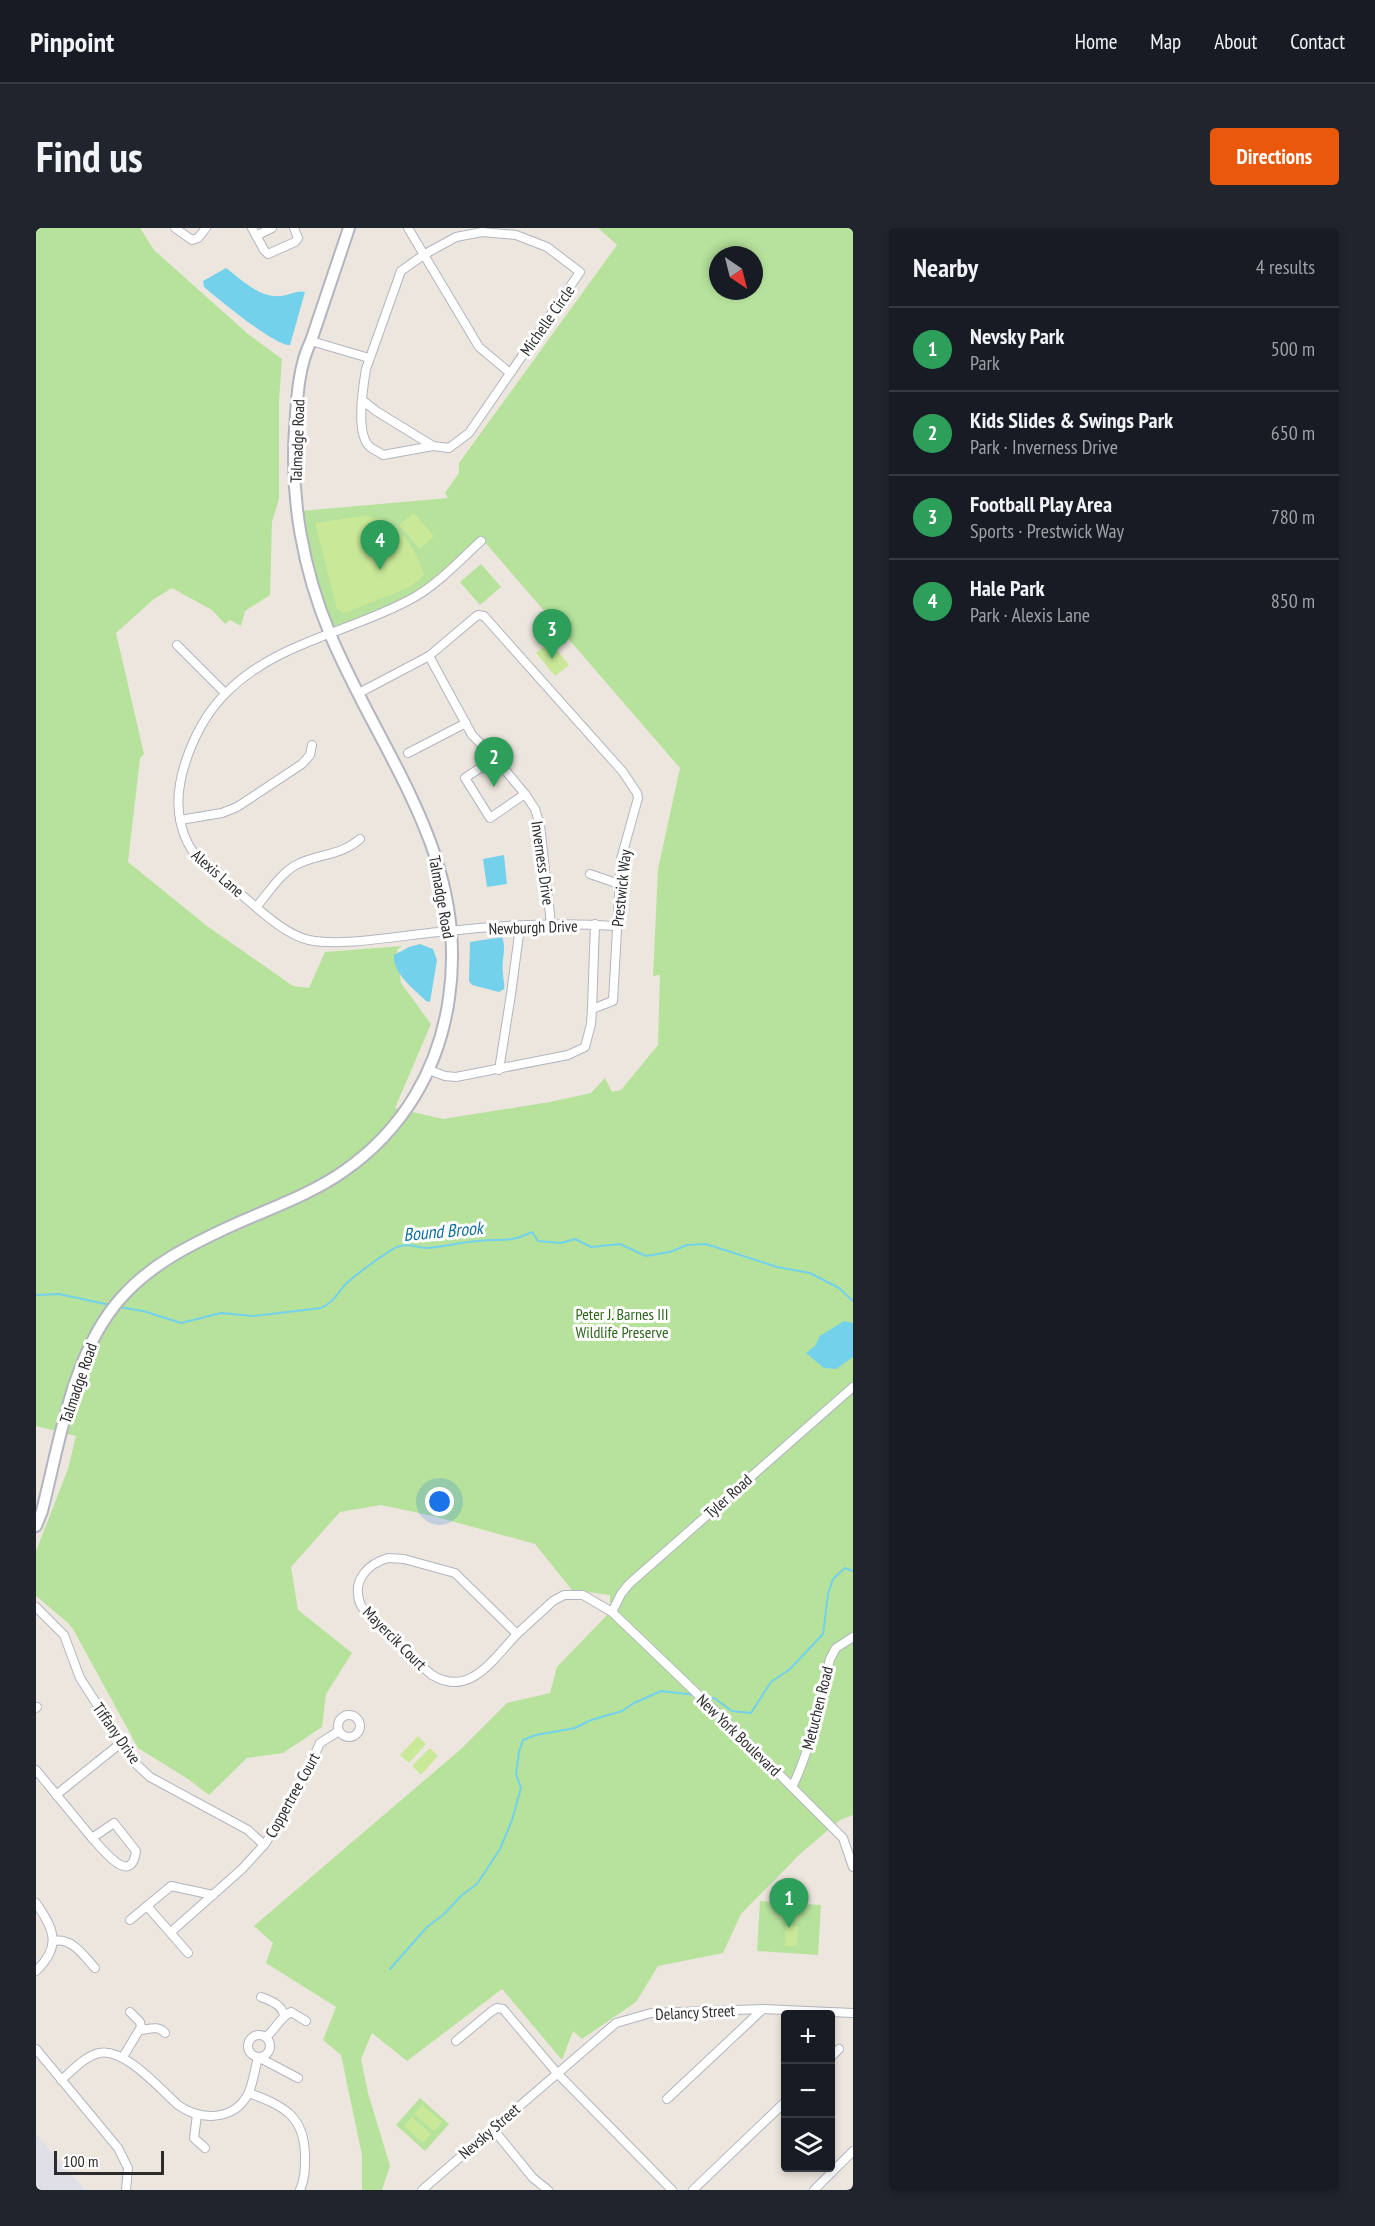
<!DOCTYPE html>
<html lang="en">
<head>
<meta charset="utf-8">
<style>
  :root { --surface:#171b24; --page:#20242c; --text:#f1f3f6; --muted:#9ea1a6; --line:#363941; --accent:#ea580c }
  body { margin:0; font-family:"PT Sans Narrow",sans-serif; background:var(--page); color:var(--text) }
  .controls { position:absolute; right:18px; bottom:18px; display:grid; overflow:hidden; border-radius:6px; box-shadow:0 3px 9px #0003 }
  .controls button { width:54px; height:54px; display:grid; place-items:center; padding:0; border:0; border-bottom:2px solid var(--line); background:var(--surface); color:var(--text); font:30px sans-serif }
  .compass { position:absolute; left:673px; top:18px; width:54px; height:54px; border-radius:50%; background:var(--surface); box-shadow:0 3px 9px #0003; rotate:145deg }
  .scale { position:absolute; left:18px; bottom:15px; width:110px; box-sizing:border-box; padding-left:6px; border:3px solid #2c2c2c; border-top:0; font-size:16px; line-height:21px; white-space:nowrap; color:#2c2c2c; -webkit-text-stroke:4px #fff; paint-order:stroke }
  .you { position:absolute; left:404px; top:1274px; width:21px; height:21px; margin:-15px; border:4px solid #fff; border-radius:50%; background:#1a73e8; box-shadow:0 0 0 9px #1a73e833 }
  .badge { display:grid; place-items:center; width:39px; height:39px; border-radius:50%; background:var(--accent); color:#fff; font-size:20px; font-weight:700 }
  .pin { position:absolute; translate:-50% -50px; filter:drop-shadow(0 2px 3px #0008) }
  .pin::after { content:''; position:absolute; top:32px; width:21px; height:18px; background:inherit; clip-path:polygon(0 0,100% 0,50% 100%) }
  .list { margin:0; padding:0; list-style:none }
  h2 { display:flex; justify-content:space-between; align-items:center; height:78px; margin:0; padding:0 24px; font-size:26px }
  h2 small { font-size:20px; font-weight:400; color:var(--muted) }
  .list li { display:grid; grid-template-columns:39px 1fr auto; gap:18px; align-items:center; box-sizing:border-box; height:84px; padding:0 24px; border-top:2px solid var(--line) }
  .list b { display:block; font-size:22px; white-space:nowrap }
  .list p { margin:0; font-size:20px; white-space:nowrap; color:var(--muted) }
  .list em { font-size:20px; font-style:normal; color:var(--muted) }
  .icon { flex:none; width:33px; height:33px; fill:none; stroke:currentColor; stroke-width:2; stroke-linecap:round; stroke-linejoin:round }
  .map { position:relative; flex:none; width:817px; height:1962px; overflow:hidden; border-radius:6px }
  header { display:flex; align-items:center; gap:36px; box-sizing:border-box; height:84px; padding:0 30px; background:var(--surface); border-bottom:2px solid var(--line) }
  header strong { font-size:28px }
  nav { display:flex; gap:33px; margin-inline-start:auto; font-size:21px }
  .intro { display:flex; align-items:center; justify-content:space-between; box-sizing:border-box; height:144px; padding:0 36px }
  h1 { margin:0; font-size:42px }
  .button { padding:15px 27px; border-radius:6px; background:var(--accent); color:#fff; font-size:21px; font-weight:700 }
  main { display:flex; gap:36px; padding:0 36px }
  aside { flex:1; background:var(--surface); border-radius:6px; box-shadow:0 3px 9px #0003 }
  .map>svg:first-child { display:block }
</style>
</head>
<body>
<header>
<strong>Pinpoint</strong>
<nav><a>Home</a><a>Map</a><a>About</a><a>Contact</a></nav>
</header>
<div class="intro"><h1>Find us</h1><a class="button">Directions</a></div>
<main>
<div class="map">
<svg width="817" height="1962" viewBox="0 0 817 1962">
  <rect width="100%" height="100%" fill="#ede6de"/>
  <path fill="#e0dee6" d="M0,1906L49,1962H0Z"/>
  <g fill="#b6e29c" fill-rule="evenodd">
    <path d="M0,0H104L118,22L212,106L246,131L243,173V271L236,294L234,367L209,383L205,398L194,392L189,396L176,382L136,360L118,371L80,405L108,526L104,530L92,634L171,698L257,758L273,760L289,724L366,718L361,722L365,755L395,796L359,880L407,891L514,874L555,865L569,850L576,864L585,862L622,817L624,747L617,748L622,641L644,540L447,312L389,362L294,406L277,348L265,283L412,270L409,265L423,245V235L581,17L562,0H817V1587L804,1592L765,1625L705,1686L687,1725L622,1738L600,1774L546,1811L537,1803L526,1832L466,1761L371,1833L336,1805L325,1831L332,1865L354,1938L346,1962H326V1927L305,1827L287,1812L300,1779L230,1735L237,1715L218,1698L425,1521L471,1475L514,1465L521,1439L574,1384V1367L536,1362L499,1316L397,1288L345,1277L304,1284L255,1339L262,1382L316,1425L290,1466L286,1499L247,1525L211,1530L173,1567L152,1551L102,1520L37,1401L31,1394L0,1368V1323L32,1241L40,1208L0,1198ZM682,27H718V63H682Z"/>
    <path d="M445,336L465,359L444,377L424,354Z"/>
    <path d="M724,1673L785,1677L782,1727L721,1723Z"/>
    <path d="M384,1870L413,1896L389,1923L360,1897Z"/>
  </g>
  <g fill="#cae998">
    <path d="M378,285L398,308L384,321L363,297Z"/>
    <path d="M327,288C362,290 378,317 388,347L374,359L308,385L301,381L279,295Z"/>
    <path d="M514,413L533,437L519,448L500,425Z"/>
    <path d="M382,1508L390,1516L373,1535L364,1527Z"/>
    <path d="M394,1520L402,1528L385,1547L376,1538Z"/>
    <path d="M750,1697L762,1698L761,1718H749Z"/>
    <path d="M386,1877L406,1894L398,1903L378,1886Z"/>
    <path d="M376,1889L395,1906L387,1915L368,1898Z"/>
  </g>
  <g fill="#74d1ec">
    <path d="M190,40C206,52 223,70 245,68C254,67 261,62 269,64L254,117C240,119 181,70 168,59L167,53Z"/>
    <path d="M468,627L471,656L451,659L447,631Z"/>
    <path d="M466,709C471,720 465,733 467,745C467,752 469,755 468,761L463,764L436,757L433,753L434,714Z"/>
    <path d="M384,716L397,721L401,732L394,774L390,773C377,760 357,746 358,727L373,719Z"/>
    <path d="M808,1093L817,1095V1129L800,1141L788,1140L770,1125L779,1118L784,1108Z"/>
  </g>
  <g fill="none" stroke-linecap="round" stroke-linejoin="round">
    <g stroke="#74d1ec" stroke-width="2">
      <path d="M0,1067L23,1066L74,1077"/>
      <path d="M82,1079L107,1083L145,1095L185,1085L217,1088L285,1080C296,1075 300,1068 308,1058C315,1050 355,1020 364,1018C376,1015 381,1020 391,1020C408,1019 425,1014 442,1013C466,1010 471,1016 496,1004L502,1013L525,1015L539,1011L555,1019L584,1016L610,1028L634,1024L651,1017L670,1016L741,1039L774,1045L803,1060L817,1073"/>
      <path d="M669,1469L678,1470L696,1483L715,1485L735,1454L754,1441L787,1406L792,1366L797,1351L809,1340L817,1343"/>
      <path d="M354,1741L391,1699L407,1687L426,1667L441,1656L464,1621L476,1592L485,1560L480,1546L483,1524L487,1512L500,1507L539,1500L555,1492L586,1483L598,1475L625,1463L660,1467"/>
    </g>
    <defs>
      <g id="street">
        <path d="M139,0L156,12L162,10L170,0"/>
        <path d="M216,0L228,22L232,26L259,14L262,10L258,0"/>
        <path d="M372,0L443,119L474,145"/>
        <path d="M446,4L480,7L511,19L544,44L433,205L413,220L397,218L347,227C343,224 338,222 334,219C319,206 327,159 330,141L365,43L389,26L420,9Z"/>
        <path d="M220,8L236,0"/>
        <path d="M275,113L333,130"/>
        <path d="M326,172L340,183L397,218"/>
        <path d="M445,313C425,331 401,357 377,370C316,404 242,413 191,464C161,493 134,554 145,596C152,628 172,640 196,659C218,676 246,706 273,712C306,719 367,707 403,704C461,697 521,694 580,698"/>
        <path d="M141,417L189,465"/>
        <path d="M393,428L436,507L459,530L489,566L499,581L504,597L515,696"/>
        <path d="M323,465L393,428L438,390L442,387L448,388L587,544L601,565L602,570L585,631L577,773L556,781L555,796L549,819L532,827L420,849L409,848L393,842"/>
        <path d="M372,525L430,495"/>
        <path d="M459,530L429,550L454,590L489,566"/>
        <path d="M144,592L186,585L201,579L266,536L274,527L276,517"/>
        <path d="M554,646L583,656"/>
        <path d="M221,678C233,664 244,646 260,637C282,625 303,629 324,611"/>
        <path d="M556,781L559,696"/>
        <path d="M463,842L475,766L484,699"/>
        <path d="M352,1330L368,1331L419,1345L481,1406C457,1431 434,1470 396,1447C381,1434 329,1390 324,1375C316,1353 331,1336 352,1330Z"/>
        <path d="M0,1379L28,1407L44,1450L98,1534L114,1549L212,1602L228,1617"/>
        <path d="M576,1384L585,1366L593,1356L817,1159"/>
        <path d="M481,1406L517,1373L528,1367H547L576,1384L699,1502L807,1610L817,1639"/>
        <path d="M0,1480L1,1479"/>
        <circle cx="313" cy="1498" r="11"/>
        <path d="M0,1542L56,1610"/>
        <path d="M756,1559C776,1519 783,1474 794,1431L800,1420L817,1409"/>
        <path d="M20,1567L85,1515"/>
        <path d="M78,1595L100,1623C95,1660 66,1620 56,1610Z"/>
        <path d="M0,1675C18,1701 26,1718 0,1743"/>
        <path d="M111,1678L152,1725"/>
        <path d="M94,1692L135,1658L177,1667"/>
        <path d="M135,1704L206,1641L228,1617L245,1592L262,1563L284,1515L303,1503"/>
        <path d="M17,1713C36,1709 47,1727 59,1740"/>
        <path d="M225,1769C235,1773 245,1776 248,1787"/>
        <path d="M105,1802C113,1801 123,1797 129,1805"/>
        <circle cx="223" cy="1818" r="11"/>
        <path d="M230,1809C240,1801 244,1789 255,1784L270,1793"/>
        <path d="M420,1813L456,1783L461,1780L467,1781L521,1845L636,1962"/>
        <path d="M0,1821L82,1920L92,1940L90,1962"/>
        <path d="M87,1829L105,1799L104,1794L94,1784"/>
        <path d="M794,1830L803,1821"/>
        <path d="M25,1852C36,1843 49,1828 63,1825C88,1819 124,1861 142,1877C164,1893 198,1893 212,1866C217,1856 219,1841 222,1829L262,1850"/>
        <path d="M213,1865C248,1878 269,1888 269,1929C269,1941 269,1951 264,1962"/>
        <path d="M631,1871L727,1781"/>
        <path d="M161,1887L158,1910L169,1920"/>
        <path d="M457,1901L497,1950L512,1962"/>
        <path d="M386,1962L580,1795L615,1785L727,1781L817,1785"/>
        <path d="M657,1962L750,1873"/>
        <path d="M778,1962L817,1923"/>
      </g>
      <path id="secondary" d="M0,1298L6,1283C24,1213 36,1125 85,1070C115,1036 154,1017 195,998C232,981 274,967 308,943C367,902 403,841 413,770C434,628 345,528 294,406C267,342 254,270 259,201C261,172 262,139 275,113L313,0"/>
    </defs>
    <use href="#street" stroke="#b2b5bf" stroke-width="10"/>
    <use href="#secondary" stroke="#b2b5bf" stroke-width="14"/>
    <use href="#street" stroke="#fff" stroke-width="8"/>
    <use href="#secondary" stroke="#fff" stroke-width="10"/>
  </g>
  <g text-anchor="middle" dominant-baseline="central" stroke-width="6" stroke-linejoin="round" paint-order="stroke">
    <g font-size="16" fill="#2c2c2c" stroke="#fff">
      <text transform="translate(511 92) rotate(-55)">Michelle Circle</text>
      <text transform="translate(261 213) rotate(-88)">Talmadge Road</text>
      <text transform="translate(507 635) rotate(82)">Inverness Drive</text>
      <text transform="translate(182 645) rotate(41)">Alexis Lane</text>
      <text transform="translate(585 660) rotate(-84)">Prestwick Way</text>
      <text transform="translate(406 669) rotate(80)">Talmadge Road</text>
      <text transform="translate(497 699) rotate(-2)">Newburgh Drive</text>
      <text transform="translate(42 1155) rotate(-71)">Talmadge Road</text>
      <text transform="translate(692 1268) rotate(-42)">Tyler Road</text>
      <text transform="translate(359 1410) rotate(45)">Mayercik Court</text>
      <text transform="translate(781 1480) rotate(-76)">Metuchen Road</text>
      <text transform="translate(81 1505) rotate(55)">Tiffany Drive</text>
      <text transform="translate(703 1507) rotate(44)">New York Boulevard</text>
      <text transform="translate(256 1567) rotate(-61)">Coppertree Court</text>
      <text transform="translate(659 1784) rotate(-3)">Delancy Street</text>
      <text transform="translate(453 1903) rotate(-41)">Nevsky Street</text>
    </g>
    <g font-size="16" fill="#2f681c" stroke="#fff">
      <text x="586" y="1086">Peter J. Barnes III<tspan x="586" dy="18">Wildlife Preserve</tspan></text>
    </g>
    <g font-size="18" font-style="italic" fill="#10709b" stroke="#fff">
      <text transform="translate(407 1003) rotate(-5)">Bound Brook</text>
    </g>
  </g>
</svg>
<div class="controls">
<button>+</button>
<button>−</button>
<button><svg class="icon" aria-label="layers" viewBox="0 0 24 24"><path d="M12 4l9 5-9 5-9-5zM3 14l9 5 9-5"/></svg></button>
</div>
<svg class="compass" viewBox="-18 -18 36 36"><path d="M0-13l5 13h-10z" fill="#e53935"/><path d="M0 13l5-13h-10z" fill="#9ea1a6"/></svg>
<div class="scale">100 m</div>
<div class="you"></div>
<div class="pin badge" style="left:753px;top:1700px;background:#2e9e5b">1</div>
<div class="pin badge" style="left:458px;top:559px;background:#2e9e5b">2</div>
<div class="pin badge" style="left:516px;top:431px;background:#2e9e5b">3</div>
<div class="pin badge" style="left:344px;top:342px;background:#2e9e5b">4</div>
</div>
<aside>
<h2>Nearby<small>4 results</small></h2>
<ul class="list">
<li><span class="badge" style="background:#2e9e5b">1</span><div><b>Nevsky Park</b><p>Park</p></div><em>500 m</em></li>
<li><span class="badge" style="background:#2e9e5b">2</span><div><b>Kids Slides &amp; Swings Park</b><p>Park · Inverness Drive</p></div><em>650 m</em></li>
<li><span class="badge" style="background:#2e9e5b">3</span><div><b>Football Play Area</b><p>Sports · Prestwick Way</p></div><em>780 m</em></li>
<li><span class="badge" style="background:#2e9e5b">4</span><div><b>Hale Park</b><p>Park · Alexis Lane</p></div><em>850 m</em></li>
</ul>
</aside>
</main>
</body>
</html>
